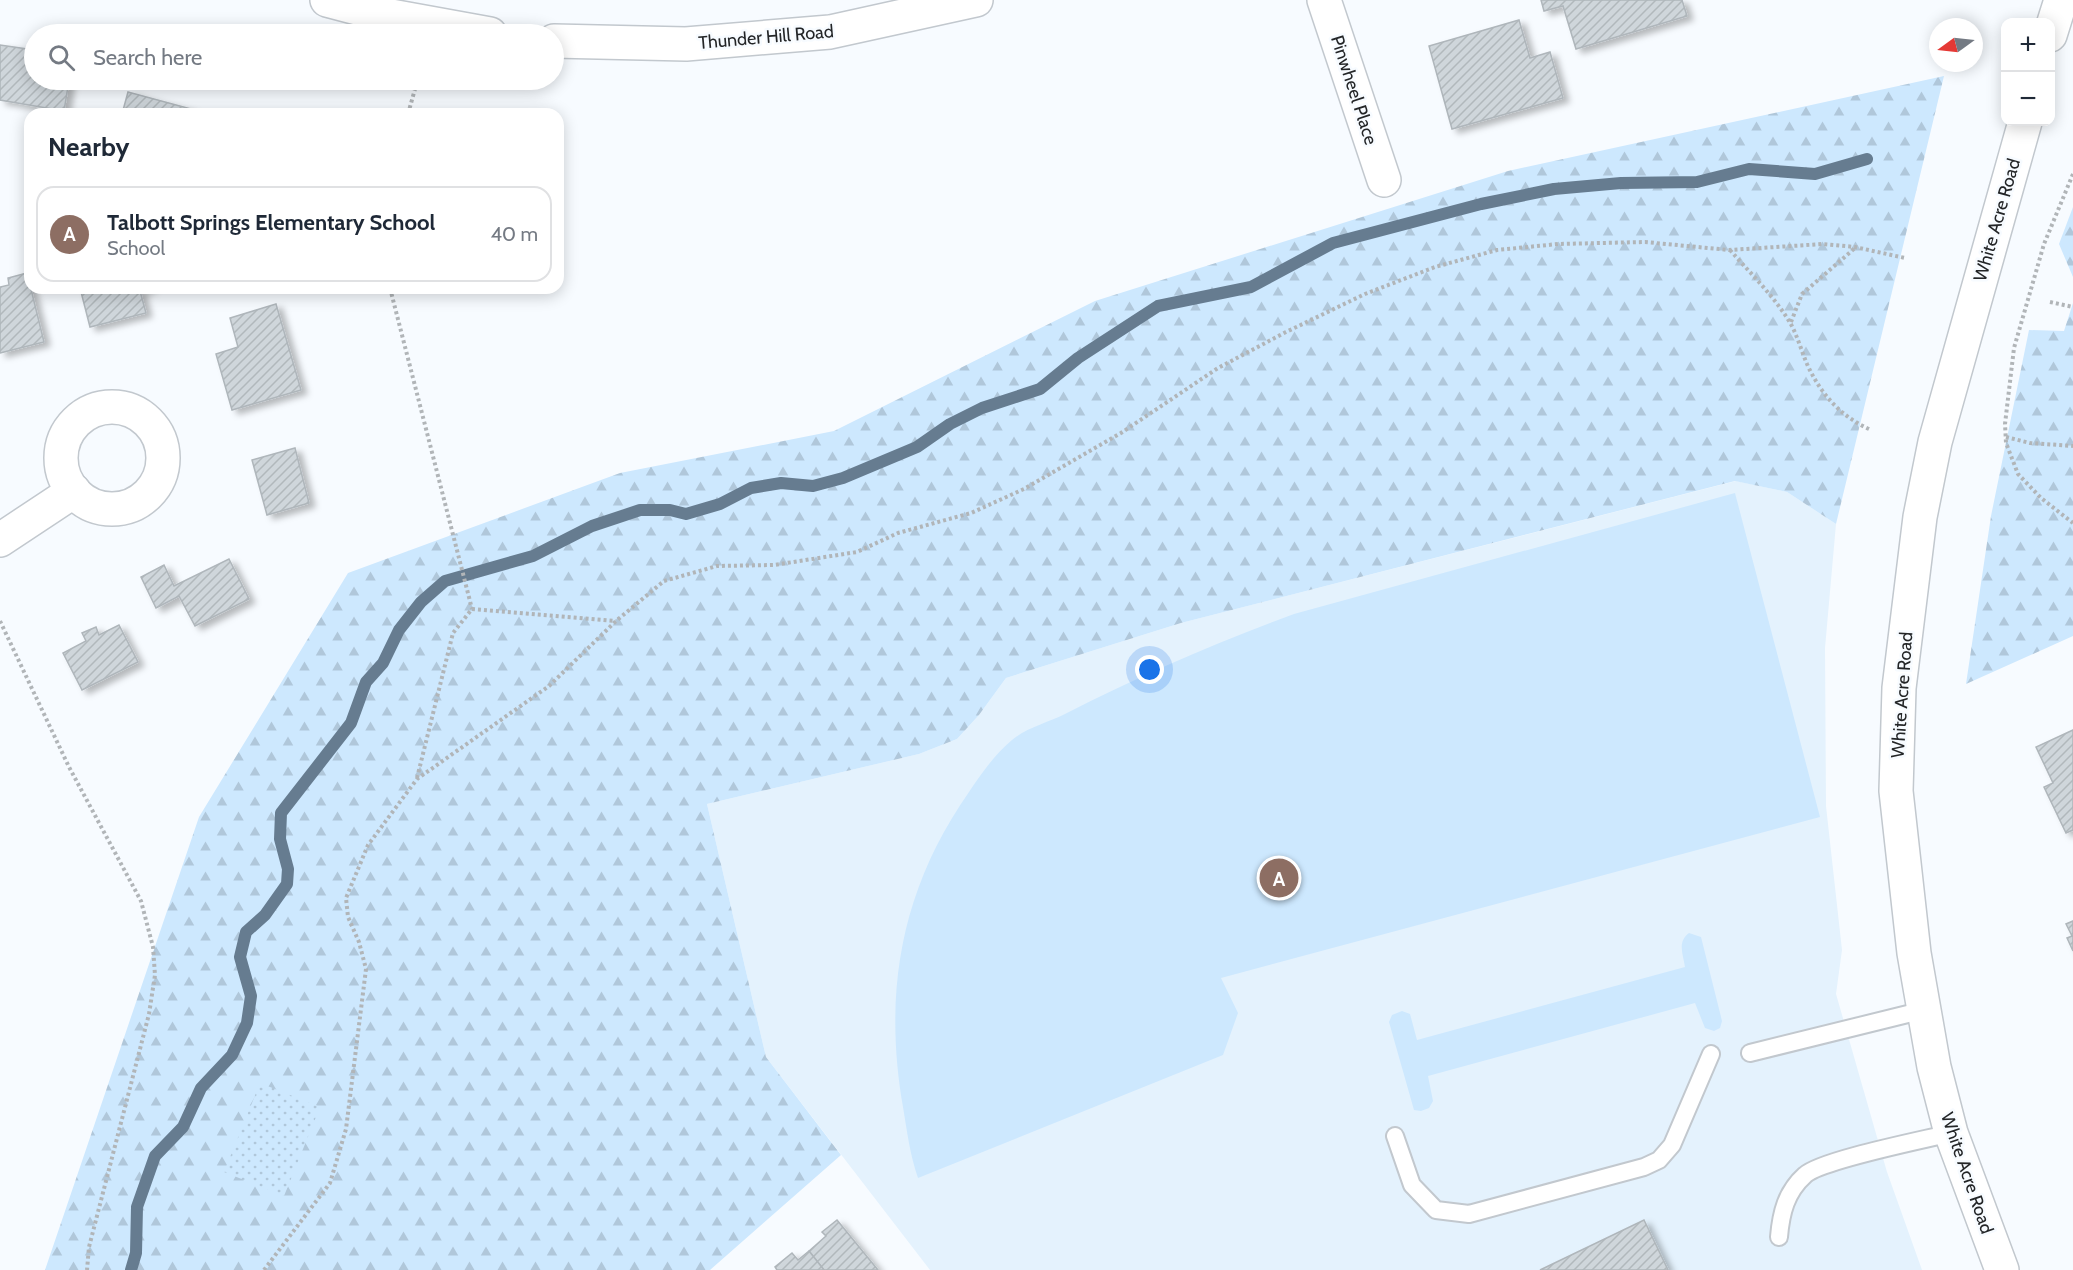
<!DOCTYPE html>
<html lang="en">
<head>
<meta charset="utf-8">
<style>
  :root { --surface:#fff; --page:#f2f2f3; --text:#1f2937; --muted:#747a83; --line:#e0e1e3; --accent:#b45309 }
  body { margin:0; font-family:Cabin,sans-serif; background:var(--page); color:var(--text) }
  .controls { position:absolute; right:18px; top:18px; display:grid; overflow:hidden; border-radius:12px; box-shadow:0 3px 15px #0003 }
  .controls button { width:54px; height:54px; display:grid; place-items:center; padding:0; border:0; border-bottom:2px solid var(--line); background:var(--surface); color:var(--text); font:30px sans-serif }
  .compass { position:absolute; left:1929px; top:18px; width:54px; height:54px; border-radius:50%; background:var(--surface); box-shadow:0 3px 15px #0003; rotate:255deg }
  .you { position:absolute; left:1150px; top:670px; width:21px; height:21px; margin:-15px; border:4px solid #fff; border-radius:50%; background:#1a73e8; box-shadow:0 0 0 9px #1a73e833 }
  .badge { display:grid; place-items:center; width:39px; height:39px; border-radius:50%; background:var(--accent); color:#fff; font-size:20px; font-weight:700 }
  .pin { position:absolute; translate:-50% -50%; border:3px solid #fff; box-shadow:0 2px 6px #0006 }
  .list { margin:0; padding:0; list-style:none }
  h2 { display:flex; justify-content:space-between; align-items:center; height:78px; margin:0; padding:0 24px; font-size:26px }
  h2 small { font-size:20px; font-weight:400; color:var(--muted) }
  .list li { display:grid; grid-template-columns:39px 1fr auto; gap:18px; align-items:center; box-sizing:border-box; height:96px; margin:0 12px 12px; padding:0 12px; border:2px solid var(--line); border-radius:18px }
  .list b { display:block; font-size:22px; white-space:nowrap }
  .list p { margin:0; font-size:20px; white-space:nowrap; color:var(--muted) }
  .list em { font-size:20px; font-style:normal; color:var(--muted) }
  .icon { flex:none; width:33px; height:33px; fill:none; stroke:currentColor; stroke-width:2; stroke-linecap:round; stroke-linejoin:round }
  .map { position:relative; flex:none; width:2073px; height:1270px; overflow:hidden }
  .search { position:absolute; background:var(--surface); box-shadow:0 3px 15px #0003; left:24px; top:24px; width:540px; height:66px; display:flex; align-items:center; gap:15px; box-sizing:border-box; padding:0 21px; border-radius:33px; color:var(--muted); font-size:22px }
  .panel { position:absolute; background:var(--surface); box-shadow:0 3px 15px #0003; left:24px; top:108px; width:540px; height:186px; border-radius:18px }
  .map>svg:first-child { display:block }
</style>
</head>
<body>
<div class="map">
<svg width="2073" height="1270" viewBox="0 0 2073 1270">
  <defs>
    <pattern id="forest-firs" width="22" height="20" patternUnits="userSpaceOnUse" patternTransform="scale(1.5)"><rect width="22" height="20" fill="#cde8fe"/><path d="M5 1l3.5 6h-7zM16 11l3.5 6h-7z" fill="#b0c7da"/></pattern>
    <pattern id="park-dots" width="8" height="8" patternUnits="userSpaceOnUse" patternTransform="scale(1.5)"><rect width="8" height="8" fill="#cde8fe"/><path d="M2 2h.1M6 6h.1" fill="none" stroke="#b0c7da" stroke-width="1.8" stroke-linecap="round"/></pattern>
    <pattern id="building-hatch" width="6" height="6" patternUnits="userSpaceOnUse" patternTransform="scale(1.5)"><rect width="6" height="6" fill="#cfd6db"/><path d="M-1 1l2-2M0 6l6-6M5 7l2-2" fill="none" stroke="#b1b8bc"/></pattern>
    <filter id="shadow"><feDropShadow dx="6" dy="4" stdDeviation="3" flood-color="#0004"/></filter>
  </defs>
  <rect width="100%" height="100%" fill="#f7fbff"/>
  <path fill="#e4f2fd" d="M1736,481L1787,492L1836,524L1825,648L1826,806L1842,950L1836,994L1887,1172L1922,1270H930L766,1057L707,804L919,754L957,739L979,715L1006,678L1181,623Z"/>
  <g fill="#cde8fe">
    <path d="M1735,493L1820,817L1221,978L1238,1013L1223,1055L918,1178C910,1155 907,1131 903,1107C883,992 901,889 969,792C981,774 995,754 1012,740C1026,728 1049,722 1065,714C1139,676 1216,643 1294,614Z"/>
    <path d="M1689,933L1701,937L1722,1021L1720,1028L1714,1031L1705,1028L1695,1003L1428,1076L1433,1101L1429,1108L1421,1111L1414,1110L1389,1022L1392,1015L1402,1011L1410,1014L1417,1040L1685,967C1683,954 1677,942 1689,933Z"/>
  </g>
  <g fill="url(#forest-firs)">
    <path d="M1944,76L1836,524L1787,492L1735,481L1181,623L1006,678L979,715L957,739L919,754L707,804L766,1057L841,1155L710,1270H45L199,817L348,573L620,473L834,431L1095,301L1508,171Z"/>
    <path d="M2073,207V277L2059,244Z"/>
    <path d="M2073,303V636L1966,684L1991,516L2029,330L2064,331Z"/>
  </g>
  <path fill="url(#park-dots)" d="M260,1083L320,1107L284,1196L224,1172Z"/>
  <g fill="none" stroke-linecap="round" stroke-linejoin="round">
    <path stroke="#667c90" stroke-width="12" d="M131,1270L136,1253L137,1207L155,1156L183,1127L201,1088L232,1055L247,1023L251,996L240,957L246,932L265,915L287,884L288,869L280,839L281,813L351,723L366,682L383,663L399,630L421,602L445,581L533,556L592,526L640,510H670L686,514L720,504L751,488L781,483L813,486L843,478L917,447L950,424L982,408L1040,389L1078,358L1158,306L1251,287L1333,243L1481,204L1554,189L1621,183L1697,182L1749,169L1815,174L1867,159"/>
  </g>
  <g fill="url(#building-hatch)" stroke="#afb6bb" stroke-width="1.5" filter="url(#shadow)">
    <path d="M1541,0H1682L1687,16L1576,49L1563,6L1544,11Z"/>
    <path d="M1519,20L1530,58L1550,52L1563,98L1452,129L1429,46Z"/>
    <path d="M0,45L34,50V80H69L64,111L0,100Z"/>
    <path d="M128,92L191,109L189,114H122Z"/>
    <path d="M27,273L44,342L0,353V287L9,285L8,278Z"/>
    <path d="M80,288H151L140,291L146,313L90,327Z"/>
    <path d="M276,304L301,390L232,410L216,354L238,347L230,318Z"/>
    <path d="M295,448L309,503L267,515L252,460Z"/>
    <path d="M229,559L249,599L195,626L179,596L156,608L141,577L164,565L174,586Z"/>
    <path d="M119,625L138,662L82,690L63,653L86,641L82,633L96,627L99,635Z"/>
    <path d="M2073,730V830L2066,833L2044,787L2053,783L2036,747Z"/>
    <path d="M2073,921V951L2067,938L2072,936L2066,924Z"/>
    <path d="M837,1220L878,1270H824L809,1251L826,1236L822,1232Z"/>
    <path d="M1644,1220L1668,1270H1540Z"/>
    <path d="M809,1251L824,1270H777L775,1267L792,1253L798,1260Z"/>
  </g>
  <g fill="none" stroke-linecap="round" stroke-linejoin="round">
    <defs>
      <g id="service">
        <path d="M1750,1053L1924,1010"/>
        <path d="M1395,1136L1412,1185L1436,1210L1469,1214L1644,1167L1659,1160L1672,1145L1711,1054"/>
        <path d="M1779,1237C1781,1213 1786,1192 1805,1175C1821,1160 1923,1140 1951,1133"/>
      </g>
      <g id="minor">
        <path d="M1324,0L1384,180"/>
        <circle cx="112" cy="458" r="51"/>
        <path d="M0,540L74,491"/>
      </g>
      <g id="tertiary">
        <path d="M327,0L380,14L490,34"/>
        <path d="M2050,35L2061,0"/>
        <path d="M554,41L686,44L830,32L976,0"/>
        <path d="M2002,1270L1951,1133L1934,1067L1914,953L1896,791L1899,688L1920,517L1935,442L2025,122"/>
      </g>
    </defs>
    <use href="#service" stroke="#c2c8ce" stroke-width="20"/>
    <use href="#minor" stroke="#c2c8ce" stroke-width="36"/>
    <use href="#tertiary" stroke="#c2c8ce" stroke-width="36"/>
    <g stroke="#b1b5b8" stroke-width="4" stroke-dasharray="3 3" stroke-linecap="butt">
      <path d="M408,114L415,89"/>
      <path d="M2073,174L2044,244L2014,348L2005,424L2006,443L2018,474L2041,498L2073,523"/>
      <path d="M1730,250C1750,273 1773,295 1789,321C1797,334 1801,350 1807,364C1820,393 1840,416 1869,429"/>
      <path d="M390,288L472,609"/>
      <path d="M2050,302L2073,307"/>
      <path d="M1791,322L1802,294L1855,248"/>
      <path d="M2006,437L2030,443L2073,446"/>
      <path d="M0,621L69,767L141,901L153,947L155,975L149,1014L89,1247L87,1270"/>
      <path d="M417,778L453,633L472,609L616,621"/>
      <path d="M264,1270L330,1183L346,1129L366,969L359,942L348,917L346,898L368,845L417,779L549,686L616,621L664,581L717,566L774,565L857,552L898,533L971,513L1024,489L1121,433L1218,368L1286,332L1365,294L1435,267L1497,250L1558,244L1645,242L1729,250L1823,244L1855,247L1905,258"/>
    </g>
    <use href="#service" stroke="#fff" stroke-width="16"/>
    <use href="#minor" stroke="#fff" stroke-width="33"/>
    <use href="#tertiary" stroke="#fff" stroke-width="33"/>
  </g>
  <g text-anchor="middle" dominant-baseline="central" stroke-width="5" stroke-linejoin="round" paint-order="stroke">
    <g font-size="18" fill="#232527" stroke="#f7fbff">
      <text transform="translate(766 37) rotate(-5)">Thunder Hill Road</text>
      <text transform="translate(1354 90) rotate(72)">Pinwheel Place</text>
      <text transform="translate(1997 220) rotate(-74)">White Acre Road</text>
      <text transform="translate(1902 695) rotate(-86)">White Acre Road</text>
      <text transform="translate(1967 1173) rotate(71)">White Acre Road</text>
    </g>
  </g>
</svg>
<div class="controls">
<button>+</button>
<button>−</button>
</div>
<svg class="compass" viewBox="-18 -18 36 36"><path d="M0-13l5 13h-10z" fill="#e53935"/><path d="M0 13l5-13h-10z" fill="#747a83"/></svg>
<div class="you"></div>
<div class="pin badge" style="left:1279px;top:878px;background:#8d6e63">A</div>
<div class="search"><svg class="icon" aria-label="search" viewBox="0 0 24 24"><circle cx="10" cy="10" r="6"/><path d="M15 15l6 6"/></svg>Search here</div>
<section class="panel">
<h2>Nearby<small></small></h2>
<ul class="list">
<li><span class="badge" style="background:#8d6e63">A</span><div><b>Talbott Springs Elementary School</b><p>School</p></div><em>40 m</em></li>
</ul>
</section>
</div>
</body>
</html>
